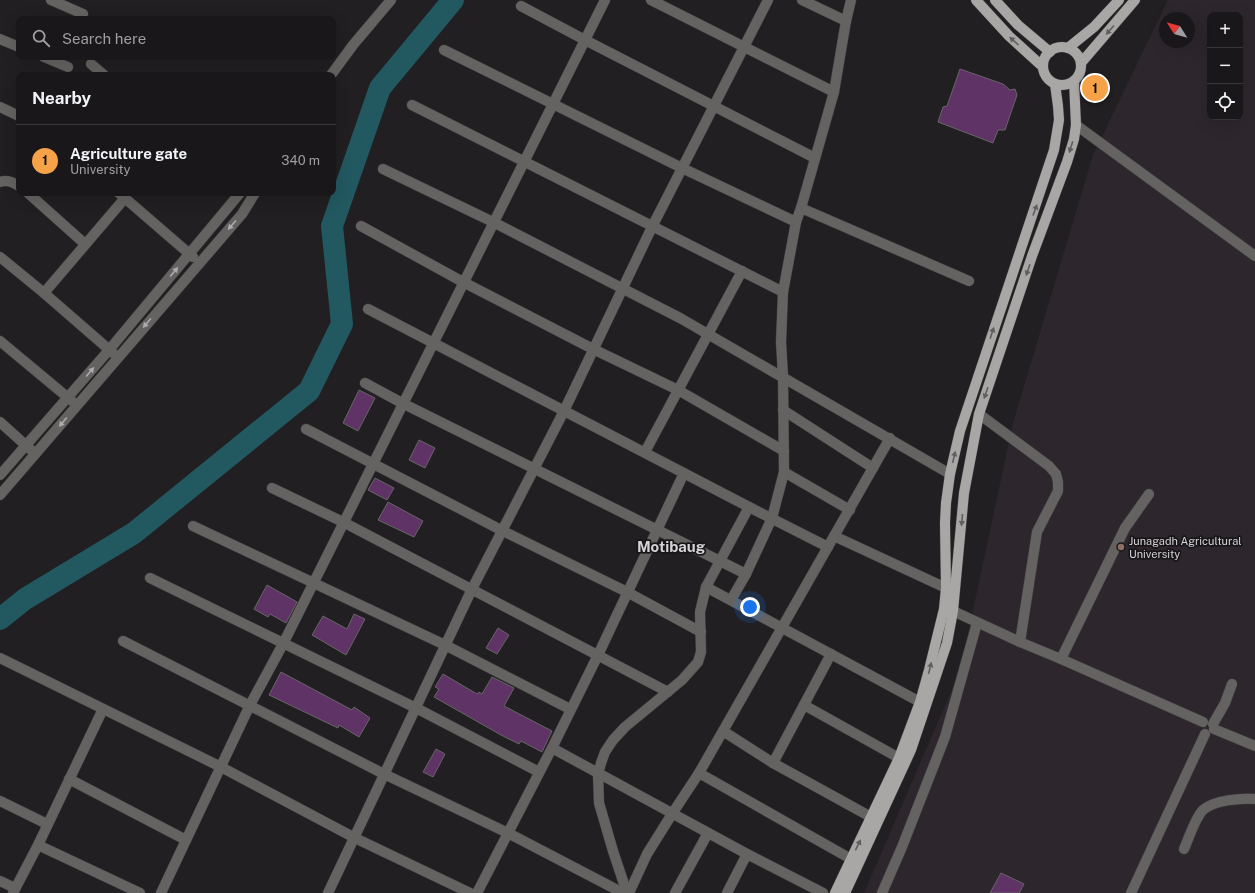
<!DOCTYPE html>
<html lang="en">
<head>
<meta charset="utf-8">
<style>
  :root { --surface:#191719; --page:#222022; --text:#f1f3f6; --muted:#9f9fa2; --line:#373638; --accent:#f6a248 }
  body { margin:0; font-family:"Public Sans",sans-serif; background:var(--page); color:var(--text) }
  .controls { position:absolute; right:12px; top:12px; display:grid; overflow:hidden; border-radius:8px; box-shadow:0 4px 16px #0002 }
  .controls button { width:36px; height:36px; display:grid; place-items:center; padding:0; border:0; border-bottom:1px solid var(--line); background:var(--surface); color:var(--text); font:20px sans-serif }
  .compass { position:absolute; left:1159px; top:12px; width:36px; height:36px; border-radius:50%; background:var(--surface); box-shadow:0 4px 16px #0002; rotate:307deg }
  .you { position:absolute; left:750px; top:607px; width:14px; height:14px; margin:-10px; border:3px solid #fff; border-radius:50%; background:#1a73e8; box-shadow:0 0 0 6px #1a73e833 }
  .badge { display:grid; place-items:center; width:26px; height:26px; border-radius:50%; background:var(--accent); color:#111; font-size:13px; font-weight:700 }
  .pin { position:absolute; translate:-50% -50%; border:2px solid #fff; box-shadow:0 1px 4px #0006 }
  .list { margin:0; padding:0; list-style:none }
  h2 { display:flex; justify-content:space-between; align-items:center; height:52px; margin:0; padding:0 16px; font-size:17px }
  h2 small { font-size:13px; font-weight:400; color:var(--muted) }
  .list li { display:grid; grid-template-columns:26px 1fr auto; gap:12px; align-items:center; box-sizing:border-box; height:72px; padding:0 16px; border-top:1px solid var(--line) }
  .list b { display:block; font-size:15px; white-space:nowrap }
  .list p { margin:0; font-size:13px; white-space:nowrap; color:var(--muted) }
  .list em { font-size:13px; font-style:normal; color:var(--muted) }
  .icon { flex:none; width:22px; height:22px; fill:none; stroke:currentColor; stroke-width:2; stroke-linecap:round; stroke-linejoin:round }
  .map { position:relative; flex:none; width:1255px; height:893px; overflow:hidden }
  .search { position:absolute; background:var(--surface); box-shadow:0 4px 16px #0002; left:16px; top:16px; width:320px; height:44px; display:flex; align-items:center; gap:10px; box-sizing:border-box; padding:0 14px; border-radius:8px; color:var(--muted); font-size:15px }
  .panel { position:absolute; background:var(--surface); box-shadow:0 4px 16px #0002; left:16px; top:72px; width:320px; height:124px; border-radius:8px }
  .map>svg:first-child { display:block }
</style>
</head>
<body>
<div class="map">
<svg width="1255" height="893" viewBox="0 0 1255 893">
  <rect width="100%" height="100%" fill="#211f21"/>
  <path fill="#2d272d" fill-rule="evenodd" d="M1168,0H1255V893H864L960,671L1013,423L1093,155ZM1210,15H1240V117H1210ZM1165,18H1189V42H1165Z"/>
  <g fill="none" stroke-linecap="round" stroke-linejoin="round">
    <path stroke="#225860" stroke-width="22" d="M0,619L25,599L134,533L309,391L342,324L332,226L380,88L453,0"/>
  </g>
  <g fill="#5f3365" stroke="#676568">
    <path d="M960,69L1003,84L1010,90L1015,89L1017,95L1005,130H998L993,143L938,122L943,107L947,106Z"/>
    <path d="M359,390L375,398L358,431L343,423Z"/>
    <path d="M419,440L435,448L425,468L409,460Z"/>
    <path d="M375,478L394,488L387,500L368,490Z"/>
    <path d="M388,502L423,521L414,537L378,520Z"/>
    <path d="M267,585L297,602L286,623L270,614L268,617L254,609Z"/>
    <path d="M354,614L365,619L346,655L312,635L323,616L347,629Z"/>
    <path d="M498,628L509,635L497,654L486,648Z"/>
    <path d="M281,672L352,710L354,707L370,718L359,737L339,725L338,728L269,695Z"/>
    <path d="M443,674L477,694L479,692L482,694L492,677L514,688L504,706L552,731L542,752L521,741L519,744L501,735L434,697L439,689L435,687Z"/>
    <path d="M436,749L445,754L433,777L423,772Z"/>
    <path d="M1001,873L1024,884L1019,893H990Z"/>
  </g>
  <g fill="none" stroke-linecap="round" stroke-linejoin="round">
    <defs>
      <g id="minor">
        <path d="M51,0L83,14"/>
        <path d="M651,0L834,92"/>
        <path d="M802,0L846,21"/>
        <path d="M521,6L585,40L815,158"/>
        <path d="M0,39L19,47"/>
        <path d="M444,50L682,168L796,222"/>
        <path d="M44,57L68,67"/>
        <path d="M91,64L104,75"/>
        <path d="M331,75L353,45L391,0"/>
        <path d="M412,105L783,292"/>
        <path d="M0,107L19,116"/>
        <path d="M1076,125L1255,256"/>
        <path d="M383,169L493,222L680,318L950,474"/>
        <path d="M0,182C7,179 13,182 19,186"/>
        <path d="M28,193L85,244"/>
        <path d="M119,193L193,257"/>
        <path d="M801,208L969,281"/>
        <path d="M361,226L463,282L593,349L678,390L784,451"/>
        <path d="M0,257L44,293L113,353"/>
        <path d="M44,293L125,198"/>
        <path d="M368,309L749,507L828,547"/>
        <path d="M0,341L72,401"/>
        <path d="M365,383L402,403L746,574"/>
        <path d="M783,410L873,468"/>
        <path d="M979,414L1049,466L1056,474L1058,482V491L1037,532L1020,642"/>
        <path d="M0,422L31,450"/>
        <path d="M306,429L503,531L627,592L701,632"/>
        <path d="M645,452L742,271"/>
        <path d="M784,472L850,510"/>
        <path d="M0,475L109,350L240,193"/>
        <path d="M272,488L343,522L668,692"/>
        <path d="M0,495L242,214L255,193"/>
        <path d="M193,526L445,645L570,709"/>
        <path d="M834,536L946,588"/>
        <path d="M150,578L416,708L539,772"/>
        <path d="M706,587L920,702"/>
        <path d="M731,600L746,574L772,518L784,472L783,376L781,342L783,292L796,222L801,208L834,92L846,21L851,0"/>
        <path d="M953,611L1020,642L1061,659L1203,722"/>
        <path d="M123,641L384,774L508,833L623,893"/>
        <path d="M0,658L221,767L355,838L470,893"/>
        <path d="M1061,659L1125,528L1149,494"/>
        <path d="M804,705L899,758"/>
        <path d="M1213,724L1225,703L1232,684"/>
        <path d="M1214,729L1255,746"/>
        <path d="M723,731L773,763L871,817"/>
        <path d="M552,748L747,854L823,893"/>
        <path d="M773,763L831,654"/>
        <path d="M699,773L851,859"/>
        <path d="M69,779L186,840"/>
        <path d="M0,801L47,824"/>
        <path d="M38,845L140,893"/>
        <path d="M1184,849C1189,838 1195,818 1203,810C1214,800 1241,798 1255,799"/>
        <path d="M0,881L15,888"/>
        <path d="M13,893L38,845L103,709"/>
        <path d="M161,893L250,705L283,644L605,0"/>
        <path d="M328,893L472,589L564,411L652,227L768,0"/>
        <path d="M477,893L552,748L598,655L684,473"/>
        <path d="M627,893L613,851L599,803L598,774L601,763L605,752L613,740L625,727L682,680L698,662L701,652L700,612L706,587L749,507"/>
        <path d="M629,893L647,854L672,814L699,773L890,438"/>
        <path d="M675,893L708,833"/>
        <path d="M727,893L747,854"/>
        <path d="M882,893L902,847L945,737L977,623"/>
        <path d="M1131,893L1205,734"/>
      </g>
      <g id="major">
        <path d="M976,0L1009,36L1043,67"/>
        <path d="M995,0L1018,25L1050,52"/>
        <circle cx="1062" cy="66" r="19"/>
        <path d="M1068,48L1094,27L1119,0"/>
        <path d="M1081,63L1135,0"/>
        <path d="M835,893L899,758L920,702L929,670L944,609L946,588L945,523L946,503L950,474L960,431L1054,150L1059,120L1058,106L1055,84"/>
        <path d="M845,893L911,750L947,643L953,611L964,493L979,414L1032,256L1067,162L1074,139L1076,125L1074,81"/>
      </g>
    </defs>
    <use href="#minor" stroke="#3e3c3e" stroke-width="11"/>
    <use href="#major" stroke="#3e3c3e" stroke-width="11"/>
    <use href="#minor" stroke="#646362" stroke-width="10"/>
    <use href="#major" stroke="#a9a7a5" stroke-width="10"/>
  </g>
  <defs><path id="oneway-solid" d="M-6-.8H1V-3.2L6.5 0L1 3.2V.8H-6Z"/></defs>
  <g fill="#605e5e">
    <use href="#oneway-solid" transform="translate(1110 30) rotate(131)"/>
    <use href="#oneway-solid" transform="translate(1014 41) rotate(-138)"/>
    <use href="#oneway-solid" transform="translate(1071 147) rotate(107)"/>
    <use href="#oneway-solid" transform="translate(1035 210) rotate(-70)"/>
    <use href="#oneway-solid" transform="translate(1028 270) rotate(109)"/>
    <use href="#oneway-solid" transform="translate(992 333) rotate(-72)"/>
    <use href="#oneway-solid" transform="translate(986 393) rotate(109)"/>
    <use href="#oneway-solid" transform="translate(954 457) rotate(-77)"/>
    <use href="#oneway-solid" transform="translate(962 520) rotate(95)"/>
    <use href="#oneway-solid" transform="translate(930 668) rotate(-76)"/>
    <use href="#oneway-solid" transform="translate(858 845) rotate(-64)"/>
  </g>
  <g fill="#adacad">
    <use href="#oneway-solid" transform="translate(232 225) rotate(131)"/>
    <use href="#oneway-solid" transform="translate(174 272) rotate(-50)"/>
    <use href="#oneway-solid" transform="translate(147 323) rotate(131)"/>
    <use href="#oneway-solid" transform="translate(90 372) rotate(-49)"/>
    <use href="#oneway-solid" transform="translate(63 422) rotate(130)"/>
  </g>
  <circle fill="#8d6e63" stroke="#181618" stroke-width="1.5" cx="1121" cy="547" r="4"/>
  <g text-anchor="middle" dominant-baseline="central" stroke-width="3.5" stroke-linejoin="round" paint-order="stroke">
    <g font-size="11" fill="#d5d3d5" stroke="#181618" text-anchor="start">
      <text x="1129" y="541">Junagadh Agricultural<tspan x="1129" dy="13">University</tspan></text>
    </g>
    <g font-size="15" font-weight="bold" fill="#d5d3d5" stroke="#181618">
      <text x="671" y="546">Motibaug</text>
    </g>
  </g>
</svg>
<div class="controls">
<button>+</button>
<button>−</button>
<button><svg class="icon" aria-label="locate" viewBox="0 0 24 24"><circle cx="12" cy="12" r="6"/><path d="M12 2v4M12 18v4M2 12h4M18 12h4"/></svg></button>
</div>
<svg class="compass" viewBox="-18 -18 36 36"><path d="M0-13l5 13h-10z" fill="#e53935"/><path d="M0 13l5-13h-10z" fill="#9f9fa2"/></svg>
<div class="you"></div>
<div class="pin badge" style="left:1095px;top:88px">1</div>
<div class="search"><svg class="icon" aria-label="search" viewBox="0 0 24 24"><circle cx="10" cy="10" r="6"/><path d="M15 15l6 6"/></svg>Search here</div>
<section class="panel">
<h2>Nearby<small></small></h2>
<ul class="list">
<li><span class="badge">1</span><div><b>Agriculture gate</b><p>University</p></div><em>340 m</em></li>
</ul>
</section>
</div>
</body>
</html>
